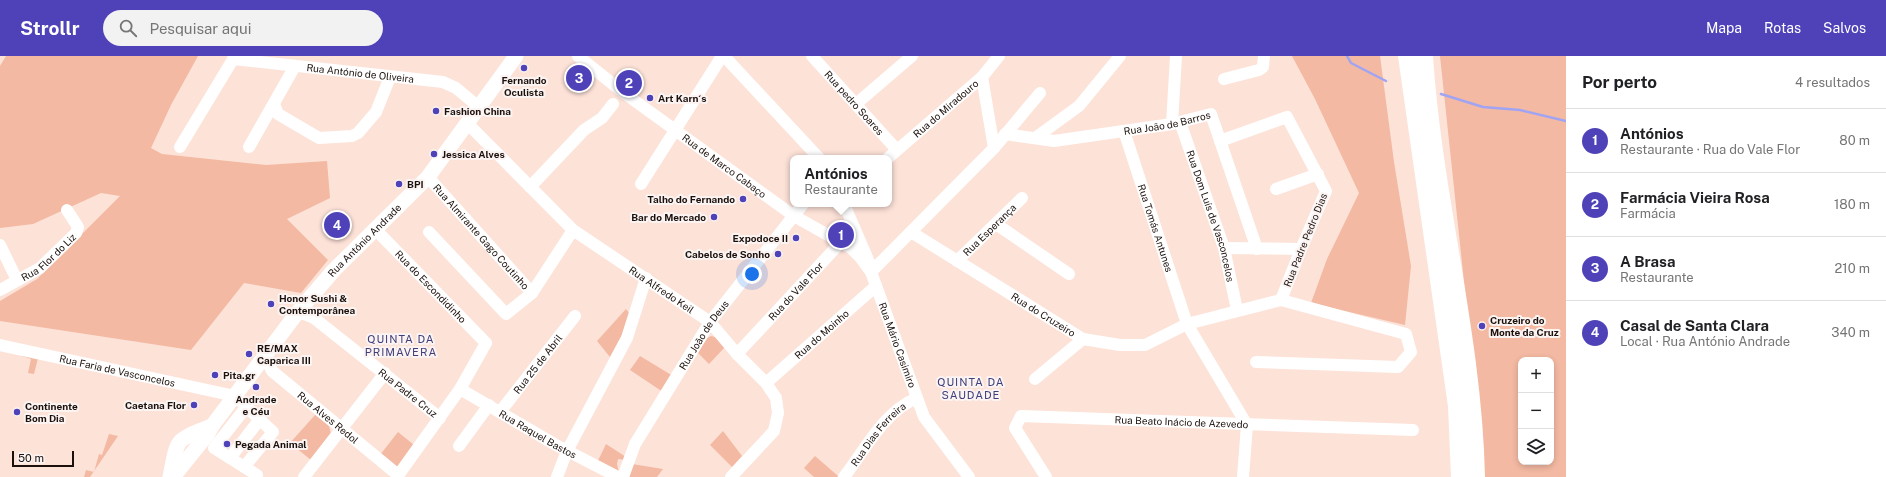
<!DOCTYPE html>
<html lang="pt">
<head>
<meta charset="utf-8">
<style>
  :root { --surface:#fff; --page:#f2f2f2; --text:#202124; --muted:#757577; --line:#e0e0e0; --accent:#4f42b9 }
  body { margin:0; font-family:"Public Sans",sans-serif; background:var(--page); color:var(--text) }
  .controls { position:absolute; right:12px; bottom:12px; display:grid; overflow:hidden; border-radius:8px; box-shadow:0 2px 6px #0003 }
  .controls button { width:36px; height:36px; display:grid; place-items:center; padding:0; border:0; border-bottom:1px solid var(--line); background:var(--surface); color:var(--text); font:20px sans-serif }
  .scale { position:absolute; left:12px; bottom:10px; width:62px; box-sizing:border-box; padding-left:4px; border:2px solid #1b100c; border-top:0; font-size:11px; line-height:14px; white-space:nowrap; color:#1b100c; -webkit-text-stroke:3px #fbf4f2; paint-order:stroke }
  .you { position:absolute; left:752px; top:218px; width:14px; height:14px; margin:-10px; border:3px solid #fff; border-radius:50%; background:#1a73e8; box-shadow:0 0 0 6px #1a73e833 }
  .badge { display:grid; place-items:center; width:26px; height:26px; border-radius:50%; background:var(--accent); color:#fff; font-size:13px; font-weight:700 }
  .pin { position:absolute; translate:-50% -50%; border:2px solid #fff; box-shadow:0 1px 4px #0006 }
  .popup { position:absolute; left:790px; top:99px; width:102px; height:52px; box-sizing:border-box; display:grid; place-content:center; border-radius:8px; background:var(--surface); filter:drop-shadow(0 1px 3px #0005); font-size:13px; white-space:nowrap; color:var(--muted) }
  .popup b { font-size:15px; color:var(--text) }
  .popup::after { content:''; position:absolute; left:50%; top:100%; margin-left:-8px; border:8px solid transparent; border-top-color:var(--surface) }
  .list { margin:0; padding:0; list-style:none }
  h2 { display:flex; justify-content:space-between; align-items:center; height:52px; margin:0; padding:0 16px; font-size:17px }
  h2 small { font-size:13px; font-weight:400; color:var(--muted) }
  .list li { display:grid; grid-template-columns:26px 1fr auto; gap:12px; align-items:center; box-sizing:border-box; height:64px; padding:0 16px; border-top:1px solid var(--line) }
  .list b { display:block; font-size:15px; white-space:nowrap }
  .list p { margin:0; font-size:13px; white-space:nowrap; color:var(--muted) }
  .list em { font-size:13px; font-style:normal; color:var(--muted) }
  .icon { flex:none; width:22px; height:22px; fill:none; stroke:currentColor; stroke-width:2; stroke-linecap:round; stroke-linejoin:round }
  .map { position:relative; flex:none; width:1566px; height:421px; overflow:hidden }
  header { display:flex; align-items:center; gap:24px; box-sizing:border-box; height:56px; padding:0 20px; background:var(--accent); color:#fff }
  header strong { font-size:19px }
  nav { display:flex; gap:22px; margin-inline-start:auto; font-size:14px }
  .search { width:280px; height:36px; background:var(--page); display:flex; align-items:center; gap:10px; box-sizing:border-box; padding:0 14px; border-radius:22px; color:var(--muted); font-size:15px }
  main { display:flex }
  aside { flex:1; background:var(--surface) }
  .map>svg:first-child { display:block }
</style>
</head>
<body>
<header>
<strong>Strollr</strong>
<div class="search"><svg class="icon" aria-label="search" viewBox="0 0 24 24"><circle cx="10" cy="10" r="6"/><path d="M15 15l6 6"/></svg>Pesquisar aqui</div>
<nav><a>Mapa</a><a>Rotas</a><a>Salvos</a></nav>
</header>
<main>
<div class="map">
<svg width="1566" height="421" viewBox="0 0 1566 421">
  <rect width="100%" height="100%" fill="#fde2d8"/>
  <g fill="#f3b9a2" fill-rule="evenodd">
    <path d="M6,0H198L171,49L151,92L162,98L266,109L327,105L330,142L287,163L328,204L301,237L244,227L191,294L0,265V245L37,223L120,140L101,137L33,168L0,172V10Z"/>
    <path d="M1292,0H1380L1394,106L1411,210L1405,269L1311,247L1327,203L1359,137L1315,43Z"/>
    <path d="M1440,0H1566V421H1482V395ZM1521,304H1551V406H1521Z"/>
    <path d="M626,253L629,257L622,279L610,301L597,285Z"/>
    <path d="M711,280L715,281L725,291L709,308L697,296L707,282Z"/>
    <path d="M22,298L38,302L34,318L28,317L31,303L22,300Z"/>
    <path d="M640,300L673,320L663,336L630,314Z"/>
    <path d="M315,359L329,370L331,378L311,404L290,387Z"/>
    <path d="M723,375L742,400L732,411L710,389Z"/>
    <path d="M398,376L414,389L396,413L380,399Z"/>
    <path d="M109,378L118,380L90,421H84L86,414L94,416L99,398L102,399Z"/>
    <path d="M606,388L626,401L625,404L618,403L617,408L619,417L594,413Z"/>
    <path d="M815,400L838,420L837,421H814L804,412Z"/>
    <path d="M632,408L663,413L657,421H628Z"/>
  </g>
  <g fill="none" stroke-linecap="round" stroke-linejoin="round">
    <g stroke="#a1a4f2" stroke-width="2.5">
      <path d="M1347,0L1351,7L1386,25"/>
      <path d="M1441,38L1483,51L1520,54L1566,65"/>
    </g>
    <g stroke="#fff" stroke-width="12">
      <path id="s1" d="M578,0L624,37L794,160L851,192L860,201L871,216"/>
      <path d="M724,0L819,102"/>
      <path id="s2" d="M812,0L897,94"/>
      <path id="s3" d="M233,3L443,26L456,32L480,52"/>
      <path d="M982,21L994,92"/>
      <path d="M1224,23L1259,14L1263,11L1264,0"/>
      <path d="M274,48L278,58L319,82L352,80L358,77L376,56L390,21"/>
      <path d="M856,48L912,0"/>
      <path id="s4" d="M1180,66L1224,192L1237,254"/>
      <path id="s5" d="M468,68L573,174L710,266L737,298L766,327L776,342L778,357L774,375L731,421"/>
      <path d="M1172,68L1176,0"/>
      <path id="s6" d="M1124,75L1187,268L1247,369L1243,421"/>
      <path id="s7" d="M1005,78L1054,85L1172,68L1211,58L1257,193"/>
      <path d="M1035,82L1079,50L1120,0"/>
      <path d="M1220,85L1287,61L1326,135L1301,193L1281,244"/>
      <path d="M180,91L235,0"/>
      <path d="M249,91L295,10"/>
      <path id="s8" d="M888,102L982,21L999,0"/>
      <path id="s9" d="M428,121L532,237L573,174"/>
      <path d="M641,128L722,0"/>
      <path d="M530,131L584,74L602,62L613,48"/>
      <path d="M1276,133L1318,118"/>
      <path id="s10" d="M844,148L869,206L871,216L924,361L969,421"/>
      <path d="M996,168L1069,218"/>
      <path id="s11" d="M375,173L486,287L460,333L397,421"/>
      <path d="M429,176L506,258L532,237"/>
      <path id="s12" d="M911,176L1083,283L1120,289H1145L1187,268L1281,244L1406,278L1411,296L1398,311L1256,306"/>
      <path d="M0,189L17,224"/>
      <path d="M1224,192L1301,193"/>
      <path id="s13" d="M957,205L1022,142"/>
      <path d="M871,216L994,92L1040,37"/>
      <path id="s14" d="M0,234L40,212L76,177L78,171L67,154"/>
      <path id="s15" d="M297,257L304,258L314,262L440,362"/>
      <path id="s16" d="M0,289L235,340L273,376L244,411"/>
      <path id="s17" d="M267,298V305L272,315L398,419"/>
      <path id="s18" d="M737,298L854,172"/>
      <path d="M1035,323L1083,283"/>
      <path id="s19" d="M766,327L876,230"/>
      <path id="s20" d="M460,333L556,389L618,421"/>
      <path d="M247,350L214,392L257,419"/>
      <path id="s21" d="M500,356L575,260"/>
      <path d="M459,390L489,349"/>
      <path d="M230,402L260,363"/>
      <path d="M304,421L385,317"/>
      <path d="M557,421L567,395L627,282L646,222"/>
      <path id="s22" d="M623,421L635,388L710,266L803,148"/>
      <path id="s23" d="M844,421C866,393 883,356 917,342"/>
      <path id="s24" d="M1046,421L1015,372L1021,360L1413,374"/>
    </g>
    <g stroke="#fff" stroke-width="15">
      <path d="M170,421C178,381 174,385 212,370"/>
      <path id="s25" d="M173,421L207,379L212,370L297,257L334,214L428,121L516,0"/>
    </g>
    <g stroke="#fff" stroke-width="18">
      <path d="M1407,0L1457,350L1460,421"/>
      <path d="M1424,0C1433,141 1473,279 1476,421"/>
    </g>
  </g>
  <g fill="#4f42b9" stroke="#fbf4f2" stroke-width="1.5">
    <circle cx="524" cy="12" r="4"/>
    <circle cx="650" cy="42" r="4"/>
    <circle cx="436" cy="55" r="4"/>
    <circle cx="434" cy="98" r="4"/>
    <circle cx="399" cy="128" r="4"/>
    <circle cx="743" cy="143" r="4"/>
    <circle cx="714" cy="161" r="4"/>
    <circle cx="796" cy="182" r="4"/>
    <circle cx="778" cy="198" r="4"/>
    <circle cx="271" cy="248" r="4"/>
    <circle cx="1482" cy="270" r="4"/>
    <circle cx="249" cy="298" r="4"/>
    <circle cx="215" cy="319" r="4"/>
    <circle cx="256" cy="331" r="4"/>
    <circle cx="194" cy="349" r="4"/>
    <circle cx="17" cy="356" r="4"/>
    <circle cx="227" cy="388" r="4"/>
  </g>
  <g text-anchor="middle" dominant-baseline="central" stroke-width="4" stroke-linejoin="round" paint-order="stroke">
    <g font-size="10" fill="#1b100c" stroke="#fbf4f2">
      <text stroke="none"><textPath href="#s3" startOffset="128">Rua António de Oliveira</textPath></text>
      <text stroke="none"><textPath href="#s2" startOffset="63">Rua pedro Soares</textPath></text>
      <text stroke="none"><textPath href="#s8" startOffset="76">Rua do Miradouro</textPath></text>
      <text stroke="none"><textPath href="#s7" startOffset="164">Rua João de Barros</textPath></text>
      <text stroke="none"><textPath href="#s1" startOffset="183">Rua de Marco Cabaço</textPath></text>
      <text stroke="none"><textPath href="#s4" startOffset="99">Rua Dom Luís de Vasconcelos</textPath></text>
      <text stroke="none"><textPath href="#s6" startOffset="102">Rua Tomás Antunes</textPath></text>
      <text stroke="none"><textPath href="#s13" startOffset="45">Rua Esperança</textPath></text>
      <text stroke="none"><textPath href="#s9" startOffset="80">Rua Almirante Gago Coutinho</textPath></text>
      <text transform="translate(1305 184) rotate(-68)">Rua Padre Pedro Dias</text>
      <text stroke="none"><textPath href="#s25" startOffset="305">Rua António Andrade</textPath></text>
      <text stroke="none"><textPath href="#s14" startOffset="59">Rua Flor do Liz</textPath></text>
      <text stroke="none"><textPath href="#s11" startOffset="80">Rua do Escondidinho</textPath></text>
      <text stroke="none"><textPath href="#s5" startOffset="256">Rua Alfredo Keil</textPath></text>
      <text stroke="none"><textPath href="#s18" startOffset="86">Rua do Vale Flor</textPath></text>
      <text stroke="none"><textPath href="#s12" startOffset="156">Rua do Cruzeiro</textPath></text>
      <text stroke="none"><textPath href="#s19" startOffset="74">Rua do Moinho</textPath></text>
      <text stroke="none"><textPath href="#s22" startOffset="164">Rua João de Deus</textPath></text>
      <text stroke="none"><textPath href="#s10" startOffset="151">Rua Mário Casimiro</textPath></text>
      <text stroke="none"><textPath href="#s21" startOffset="61">Rua 25 de Abril</textPath></text>
      <text stroke="none"><textPath href="#s16" startOffset="120">Rua Faria de Vasconcelos</textPath></text>
      <text stroke="none"><textPath href="#s15" startOffset="138">Rua Padre Cruz</textPath></text>
      <text stroke="none"><textPath href="#s17" startOffset="91">Rua Alves Redol</textPath></text>
      <text stroke="none"><textPath href="#s24" startOffset="232">Rua Beato Inácio de Azevedo</textPath></text>
      <text stroke="none"><textPath href="#s20" startOffset="90">Rua Raquel Bastos</textPath></text>
      <text stroke="none"><textPath href="#s23" startOffset="55">Rua Dias Ferreira</textPath></text>
    </g>
    <g font-size="10" font-weight="bold" fill="#1b100c" stroke="#fbf4f2" text-anchor="start">
      <text x="524" y="24" text-anchor="middle">Fernando<tspan x="524" dy="12">Oculista</tspan></text>
      <text x="658" y="42">Art Karn´s</text>
      <text x="444" y="55">Fashion China</text>
      <text x="442" y="98">Jessica Alves</text>
      <text x="407" y="128">BPI</text>
      <text x="735" y="143" text-anchor="end">Talho do Fernando</text>
      <text x="706" y="161" text-anchor="end">Bar do Mercado</text>
      <text x="788" y="182" text-anchor="end">Expodoce II</text>
      <text x="770" y="198" text-anchor="end">Cabelos de Sonho</text>
      <text x="279" y="242">Honor Sushi &amp;<tspan x="279" dy="12">Contemporânea</tspan></text>
      <text x="1490" y="264">Cruzeiro do<tspan x="1490" dy="12">Monte da Cruz</tspan></text>
      <text x="257" y="292">RE/MAX<tspan x="257" dy="12">Caparica III</tspan></text>
      <text x="223" y="319">Pita.gr</text>
      <text x="256" y="343" text-anchor="middle">Andrade<tspan x="256" dy="12">e Céu</tspan></text>
      <text x="186" y="349" text-anchor="end">Caetana Flor</text>
      <text x="25" y="350">Continente<tspan x="25" dy="12">Bom Dia</tspan></text>
      <text x="235" y="388">Pegada Animal</text>
    </g>
    <g font-size="11" letter-spacing="1" fill="#3f3e7b" stroke="#fbf4f2">
      <text x="401" y="283">QUINTA DA<tspan x="401" dy="13">PRIMAVERA</tspan></text>
      <text x="971" y="326">QUINTA DA<tspan x="971" dy="13">SAUDADE</tspan></text>
    </g>
  </g>
</svg>
<div class="controls">
<button>+</button>
<button>−</button>
<button><svg class="icon" aria-label="layers" viewBox="0 0 24 24"><path d="M12 4l9 5-9 5-9-5zM3 14l9 5 9-5"/></svg></button>
</div>
<div class="scale">50 m</div>
<div class="you"></div>
<div class="pin badge" style="left:841px;top:179px">1</div>
<div class="popup"><b>Antónios</b>Restaurante</div>
<div class="pin badge" style="left:629px;top:27px">2</div>
<div class="pin badge" style="left:579px;top:22px">3</div>
<div class="pin badge" style="left:337px;top:169px">4</div>
</div>
<aside>
<h2>Por perto<small>4 resultados</small></h2>
<ul class="list">
<li><span class="badge">1</span><div><b>Antónios</b><p>Restaurante · Rua do Vale Flor</p></div><em>80 m</em></li>
<li><span class="badge">2</span><div><b>Farmácia Vieira Rosa</b><p>Farmácia</p></div><em>180 m</em></li>
<li><span class="badge">3</span><div><b>A Brasa</b><p>Restaurante</p></div><em>210 m</em></li>
<li><span class="badge">4</span><div><b>Casal de Santa Clara</b><p>Local · Rua António Andrade</p></div><em>340 m</em></li>
</ul>
</aside>
</main>
</body>
</html>
